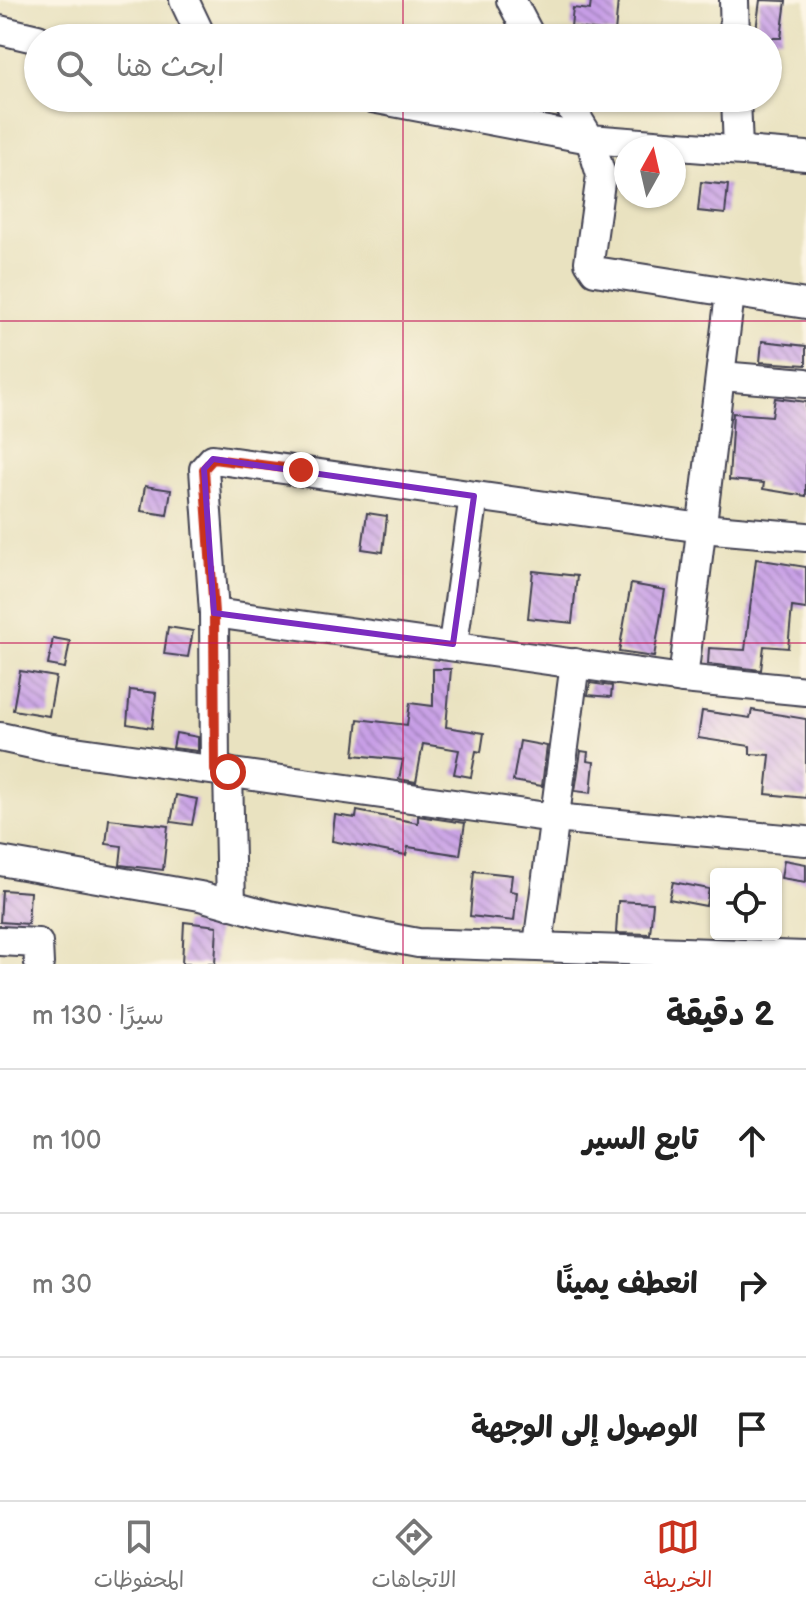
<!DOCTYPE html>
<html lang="ar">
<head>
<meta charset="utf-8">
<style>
  :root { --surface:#fff; --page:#f6f6f6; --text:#222; --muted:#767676; --line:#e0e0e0; --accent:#c8321e }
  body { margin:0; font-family:"Balsamiq Sans","Playpen Sans Arabic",sans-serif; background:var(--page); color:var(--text); direction:rtl }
  .controls { position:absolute; right:24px; bottom:24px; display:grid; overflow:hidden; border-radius:8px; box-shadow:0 2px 6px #0004 }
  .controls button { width:72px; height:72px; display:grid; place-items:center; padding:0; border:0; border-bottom:2px solid var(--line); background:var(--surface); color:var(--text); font:40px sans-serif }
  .compass { position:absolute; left:614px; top:136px; width:72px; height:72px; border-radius:50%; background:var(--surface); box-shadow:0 2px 6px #0004; rotate:8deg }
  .stop { position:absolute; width:24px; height:24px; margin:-18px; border:6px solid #c8321e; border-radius:50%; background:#fff }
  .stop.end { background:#c8321e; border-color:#fff; box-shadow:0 2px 8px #0008 }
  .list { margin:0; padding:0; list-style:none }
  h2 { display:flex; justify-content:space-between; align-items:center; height:104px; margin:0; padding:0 32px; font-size:34px }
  h2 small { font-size:26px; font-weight:400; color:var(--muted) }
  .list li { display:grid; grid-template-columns:52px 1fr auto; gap:24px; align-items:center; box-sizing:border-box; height:144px; padding:0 32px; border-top:2px solid var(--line) }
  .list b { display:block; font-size:30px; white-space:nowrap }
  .list em { font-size:26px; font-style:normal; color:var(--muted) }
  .icon { flex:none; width:44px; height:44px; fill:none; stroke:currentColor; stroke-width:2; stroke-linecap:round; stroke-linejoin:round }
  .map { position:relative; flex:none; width:806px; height:964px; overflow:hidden; direction:ltr }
  .search { position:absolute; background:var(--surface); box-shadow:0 2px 6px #0004; left:24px; right:24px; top:24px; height:88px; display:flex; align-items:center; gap:20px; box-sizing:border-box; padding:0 28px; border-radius:44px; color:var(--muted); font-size:30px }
  .sheet { height:536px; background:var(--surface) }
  nav { display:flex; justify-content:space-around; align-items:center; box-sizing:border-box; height:112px; border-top:2px solid var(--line); background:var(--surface); font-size:22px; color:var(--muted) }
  nav a { display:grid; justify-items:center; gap:4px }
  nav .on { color:var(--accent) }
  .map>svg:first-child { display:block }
</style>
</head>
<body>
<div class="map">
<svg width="806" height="964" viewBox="0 0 806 964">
  <defs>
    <pattern id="building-back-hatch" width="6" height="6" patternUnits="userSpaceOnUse" patternTransform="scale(2)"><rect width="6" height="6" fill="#c79ee6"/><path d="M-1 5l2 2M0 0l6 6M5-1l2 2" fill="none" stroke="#a180bc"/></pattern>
  </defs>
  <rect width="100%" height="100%" fill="#fcf5e5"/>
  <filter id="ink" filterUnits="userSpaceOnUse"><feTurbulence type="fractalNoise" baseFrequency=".0125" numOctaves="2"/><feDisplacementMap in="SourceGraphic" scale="16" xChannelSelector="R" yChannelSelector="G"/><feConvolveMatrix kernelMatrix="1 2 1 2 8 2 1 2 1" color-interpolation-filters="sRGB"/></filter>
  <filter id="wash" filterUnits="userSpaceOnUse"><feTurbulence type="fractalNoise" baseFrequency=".006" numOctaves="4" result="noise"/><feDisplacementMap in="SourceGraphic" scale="32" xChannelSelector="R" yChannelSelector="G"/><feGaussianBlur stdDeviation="1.8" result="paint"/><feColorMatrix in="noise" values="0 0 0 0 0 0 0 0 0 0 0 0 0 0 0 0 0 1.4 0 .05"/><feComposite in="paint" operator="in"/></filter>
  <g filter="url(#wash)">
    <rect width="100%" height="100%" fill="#e9e2c0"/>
    <g id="blocks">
      <g fill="url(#building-back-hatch)">
        <path d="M591,0H618L615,33L571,27L573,8L590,10Z"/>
        <path d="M760,0L786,1L781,38H755Z"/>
        <path d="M701,182L728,185L725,214L698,211Z"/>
        <path d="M762,341L806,346V365L760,362Z"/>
        <path d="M775,398L806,402V496L763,489L764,483L729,480L733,413L772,416Z"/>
        <path d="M145,486L171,490L167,515L141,511Z"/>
        <path d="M367,513L387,516L383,552L362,549Z"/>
        <path d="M756,559L806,567V609L792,607L788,648L764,646L761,670L708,664L709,648L745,650Z"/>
        <path d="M533,571L577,576L572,623L528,618Z"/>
        <path d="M631,584L665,590L654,657L619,652Z"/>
        <path d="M168,627L193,631L188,657L164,654Z"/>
        <path d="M53,638L70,641L65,668L48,665Z"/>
        <path d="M433,669H451L446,727L484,733L481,752L476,751L471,777L454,774L459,750L423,744L416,782L399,779L403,760L354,755L358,719L407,725L410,703L433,706Z"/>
        <path d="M20,671L56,677L49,716L13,710Z"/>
        <path d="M590,683L612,686L611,697L588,695Z"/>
        <path d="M130,690L156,693L152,728L127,724Z"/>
        <path d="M752,710L806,719V798L766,794L770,755L750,754V746L698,738L702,711L750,718Z"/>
        <path d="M176,733L198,737V751L173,748Z"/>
        <path d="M520,741L547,746L542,786L513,781Z"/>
        <path d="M581,751L588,752L587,761L594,762L591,793L575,791Z"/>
        <path d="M176,795L197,799L192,825L171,822Z"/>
        <path d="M357,811L418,823V816L465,823L460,855L408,847L406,855L332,841L335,815L356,818Z"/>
        <path d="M109,819L168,826L163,870L120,865L122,846L106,844Z"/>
        <path d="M784,860L806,864V882L781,878Z"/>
        <path d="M474,871L512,875L510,891L517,892L514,921L470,916Z"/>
        <path d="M673,882L709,889L706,906L669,899Z"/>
        <path d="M2,890L30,892L28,924L0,922Z"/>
        <path d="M618,901L653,903L650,934L616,933Z"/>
        <path d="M184,922L217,926L215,964H182Z"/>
      </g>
    </g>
  </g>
  <g filter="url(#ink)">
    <use href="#blocks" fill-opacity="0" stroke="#403f4f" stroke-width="2"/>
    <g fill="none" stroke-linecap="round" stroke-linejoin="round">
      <defs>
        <g id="minor">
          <path d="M184,0L202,38"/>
          <path d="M511,0L531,38"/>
          <path d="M734,0L735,38"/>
          <path d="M0,30L38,39"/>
          <path d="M372,98L590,139L601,175L589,262L595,271L806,304"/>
          <path d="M565,98L590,139L806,156"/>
          <path d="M736,98L738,149"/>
          <path d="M721,376L806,383"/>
          <path d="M214,613L683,679L806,691"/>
          <path d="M453,644L474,496"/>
          <path d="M683,679L730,294"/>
          <path d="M0,737L46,747L554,818L806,841"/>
          <path d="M215,770L214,613L204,469L213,459L702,528L806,537"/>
          <path d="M228,772L231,905"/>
          <path d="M0,861L200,896L269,915L418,943L806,956"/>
          <path d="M0,941L38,943L39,964"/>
          <path d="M538,945L575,663"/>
        </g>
      </defs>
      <use href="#minor" stroke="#403f4f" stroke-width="32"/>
      <use href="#minor" stroke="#fff" stroke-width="28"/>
    </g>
  </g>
  <g fill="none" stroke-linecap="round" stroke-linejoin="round" filter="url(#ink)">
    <path stroke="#c8321e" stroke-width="10" d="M228,772L215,770L214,613L204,469L213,459L301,470"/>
  </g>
  <path fill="none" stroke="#7b2cbf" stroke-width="6" stroke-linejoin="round" d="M213,459L474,496L453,644L214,613L204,469Z"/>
  <path fill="none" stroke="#c2185b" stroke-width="2" stroke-opacity="0.55" d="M403,0V38M403,98V964M0,321H806M0,643H806"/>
</svg>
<div class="controls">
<button><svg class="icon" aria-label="locate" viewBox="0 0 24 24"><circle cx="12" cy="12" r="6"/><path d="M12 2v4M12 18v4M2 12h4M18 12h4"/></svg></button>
</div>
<svg class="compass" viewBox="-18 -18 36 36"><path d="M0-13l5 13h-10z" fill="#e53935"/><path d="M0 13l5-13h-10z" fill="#767676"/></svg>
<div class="stop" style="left:228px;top:772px"></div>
<div class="stop end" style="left:301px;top:470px"></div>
<div class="search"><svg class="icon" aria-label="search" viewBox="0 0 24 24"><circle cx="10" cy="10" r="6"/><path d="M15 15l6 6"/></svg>ابحث هنا</div>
</div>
<section class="sheet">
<h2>2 دقيقة<small>سيرًا · 130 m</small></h2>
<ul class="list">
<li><svg class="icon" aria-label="ahead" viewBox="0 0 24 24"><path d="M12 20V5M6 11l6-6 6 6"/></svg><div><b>تابع السير</b></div><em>100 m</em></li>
<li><svg class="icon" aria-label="right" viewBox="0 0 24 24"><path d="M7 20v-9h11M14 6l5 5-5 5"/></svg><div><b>انعطف يمينًا</b></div><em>30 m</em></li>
<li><svg class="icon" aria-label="arrive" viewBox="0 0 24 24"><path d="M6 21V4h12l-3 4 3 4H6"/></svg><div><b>الوصول إلى الوجهة</b></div></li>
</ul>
</section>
<nav>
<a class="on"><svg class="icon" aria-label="map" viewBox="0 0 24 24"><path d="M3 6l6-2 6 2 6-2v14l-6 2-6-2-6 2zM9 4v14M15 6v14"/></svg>الخريطة</a>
<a><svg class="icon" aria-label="directions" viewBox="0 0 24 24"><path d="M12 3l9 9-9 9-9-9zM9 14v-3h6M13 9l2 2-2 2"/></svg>الاتجاهات</a>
<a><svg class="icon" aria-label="saved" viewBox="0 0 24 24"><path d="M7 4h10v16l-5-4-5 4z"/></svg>المحفوظات</a>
</nav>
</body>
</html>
